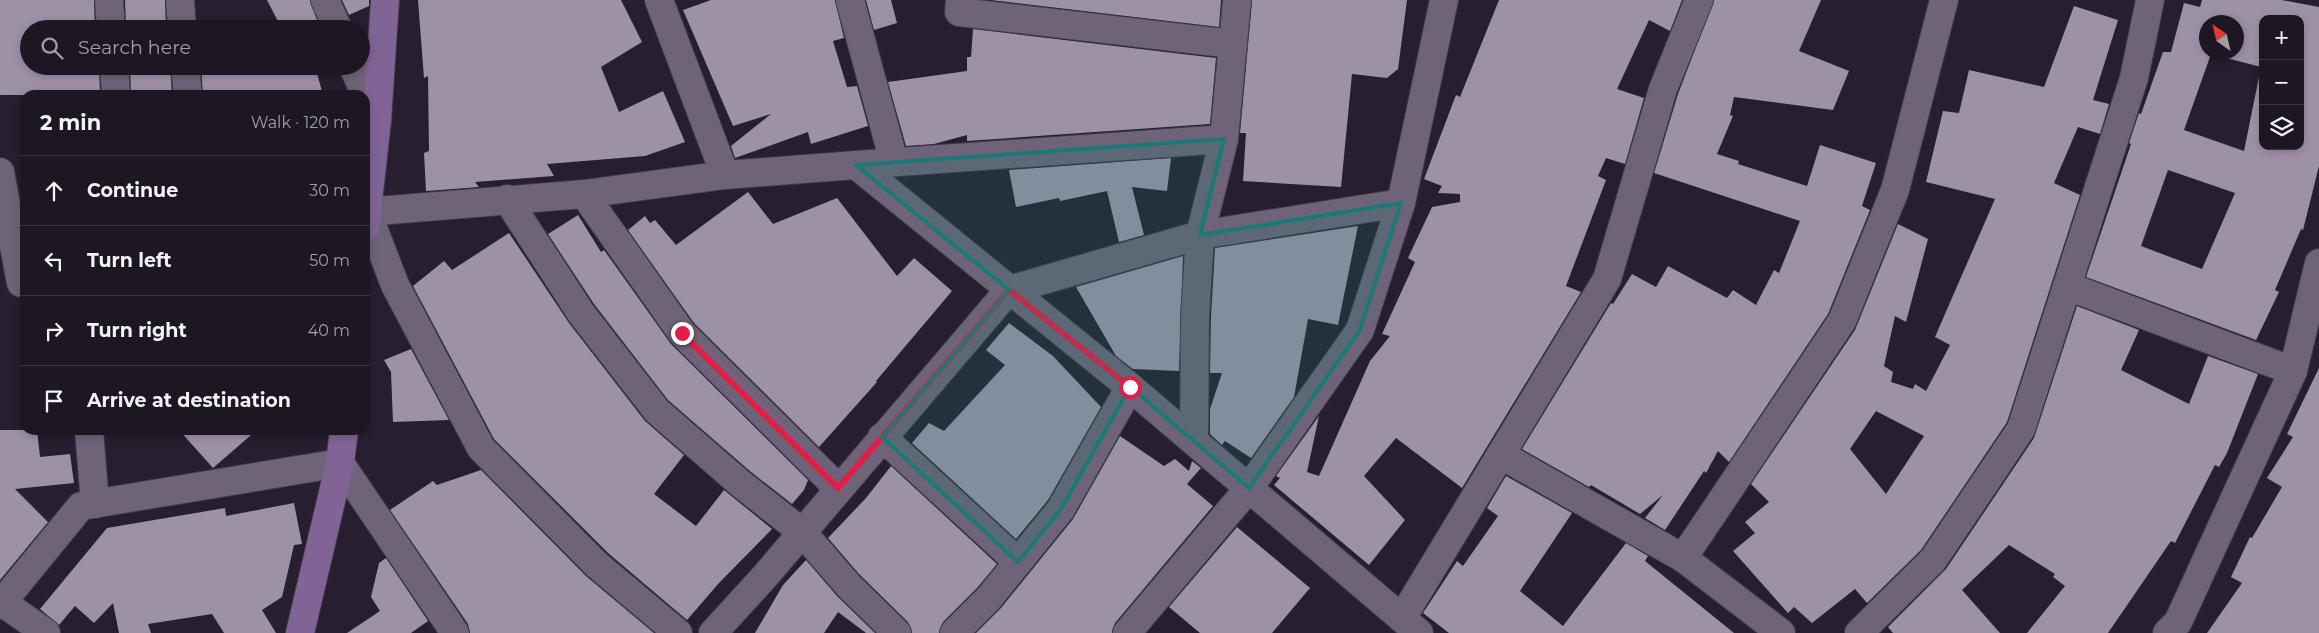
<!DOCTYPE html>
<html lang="en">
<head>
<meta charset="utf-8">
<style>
  :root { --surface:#1d1623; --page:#2a2330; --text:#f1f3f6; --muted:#a09fa6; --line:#3b3541 }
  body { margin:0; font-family:Montserrat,sans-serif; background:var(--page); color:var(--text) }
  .controls { position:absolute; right:15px; top:15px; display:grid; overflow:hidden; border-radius:10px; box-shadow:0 2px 8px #0003 }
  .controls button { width:45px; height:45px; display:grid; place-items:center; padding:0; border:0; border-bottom:1px solid var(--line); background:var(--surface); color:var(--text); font:25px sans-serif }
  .compass { position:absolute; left:2199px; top:15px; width:45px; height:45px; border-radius:50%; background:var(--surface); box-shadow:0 2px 8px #0003; rotate:326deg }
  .stop { position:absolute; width:15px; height:15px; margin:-11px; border:4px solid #e11d48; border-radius:50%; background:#fff }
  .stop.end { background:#e11d48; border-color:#fff; box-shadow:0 1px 5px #0008 }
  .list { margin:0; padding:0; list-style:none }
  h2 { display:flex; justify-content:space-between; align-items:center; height:65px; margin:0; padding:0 20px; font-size:21px }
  h2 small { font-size:16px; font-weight:400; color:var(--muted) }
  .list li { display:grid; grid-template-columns:32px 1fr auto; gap:15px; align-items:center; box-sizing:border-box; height:70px; padding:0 20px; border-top:1px solid var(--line) }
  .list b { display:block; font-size:19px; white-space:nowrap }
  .list em { font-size:16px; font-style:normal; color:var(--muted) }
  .icon { flex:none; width:28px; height:28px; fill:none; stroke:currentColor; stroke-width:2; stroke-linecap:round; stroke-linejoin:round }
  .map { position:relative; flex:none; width:2319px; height:633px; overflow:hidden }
  .search { position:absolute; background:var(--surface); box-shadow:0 2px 8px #0003; left:20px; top:20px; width:350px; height:55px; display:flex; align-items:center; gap:12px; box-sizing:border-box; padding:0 18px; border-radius:28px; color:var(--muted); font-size:19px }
  .panel { position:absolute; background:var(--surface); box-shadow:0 2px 8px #0003; left:20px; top:90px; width:350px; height:345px; border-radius:15px }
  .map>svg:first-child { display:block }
</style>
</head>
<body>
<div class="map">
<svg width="2319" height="633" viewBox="0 0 2319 633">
  <rect width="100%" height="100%" fill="#271e2f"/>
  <g fill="#9d91a8" fill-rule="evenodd">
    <path d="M0,0H94L95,29H29V66H99L100,95H0Z"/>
    <path d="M125,0H165L166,29H126Z"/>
    <path d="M267,0H310L320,28L282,29Z"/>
    <path d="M342,0H369V6L349,15Z"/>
    <path d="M418,0H621L642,42L601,67L619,112L663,91L685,142L645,156L547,164L554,176L475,182L479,187L426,191L424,153L429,151L428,76L424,78Z"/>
    <path d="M711,0H835L844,38L833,41L847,87L857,86L868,126L811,144L808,132L735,158L731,146L771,114L733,126L683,10Z"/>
    <path d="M866,0H891L897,23L874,30Z"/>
    <path d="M991,0H1221L1219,27Z"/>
    <path d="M1252,0H1407L1398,69L1387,78L1352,74L1341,187L1243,181L1246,133H1240Z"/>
    <path d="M1499,0H1682L1670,31L1649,20L1617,89L1644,98L1625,164L1606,158L1598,176L1606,180L1566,286L1581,292L1462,488L1396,438L1364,476L1405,520L1369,565L1274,485L1280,478L1276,476L1319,416L1307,472L1319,476L1370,361L1390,336L1382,334L1415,262L1408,258L1432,207L1460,202V194L1438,193L1442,186L1424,179L1456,95L1460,97Z"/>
    <path d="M1714,0H1821L1799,51L1849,71L1833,110L1734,97L1730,115L1733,116L1717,154L1739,161L1738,164L1807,186L1820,145L1876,163L1862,206L1870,210L1828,314L1729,462L1718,451L1706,473L1704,471L1665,530L1645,518L1663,495L1640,514L1591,485L1589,487L1522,449L1611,303L1613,304L1632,274L1656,287L1668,266L1727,298L1733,290L1756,305L1774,270L1779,273L1800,221L1654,173L1678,94Z"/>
    <path d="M2202,0H2282L2319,7V166L2303,230L2301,229L2275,290L2279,292L2256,340L2086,277L2131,144L2129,143L2139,113L2141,114L2163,52H2171L2184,3L2200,7ZM2263,19H2300V146H2263ZM2206,22H2236V52H2206ZM2211,54L2261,67L2244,151L2184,130ZM2168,170L2235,193L2202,269L2141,246Z"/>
    <path d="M2074,6L2118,20L2093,100L2109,104L2100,134L2078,127L2054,183L2080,195L2007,422L1921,550L1867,603L1855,589L1812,623L1794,607L1788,613L1733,551L1755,533L1745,522L1769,502L1751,484L1855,330L1898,224L1928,239L1906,322L1895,316L1884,366L1893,372L1891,382L1913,389L1915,384L1926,391L1950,345L1935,337L1995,199L1926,182L1943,111L1959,113L1969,70L2044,87ZM1876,411L1924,436L1886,494L1850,449Z"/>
    <path d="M973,29L1216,58L1210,124L967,141V135L934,144L906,146L888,82L967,71V57H971Z"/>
    <path d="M130,66H170L172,95H131Z"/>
    <path d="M201,66H315L323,95H203Z"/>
    <path d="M1171,158L1167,191L1132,187L1144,235L1119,242L1107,191L1060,201L1059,198L1016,207L1009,170Z"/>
    <path d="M748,192L773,224L837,198L897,276L914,258L952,291L876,381L877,382L819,447L694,323L628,230L645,216L650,223L655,220L676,245Z"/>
    <path d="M578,215L601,252L604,250L671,344L808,480L804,490L792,504L751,472L668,400L594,304L548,234Z"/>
    <path d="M1358,226L1338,325L1308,319L1294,397L1251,458L1225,441L1222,445L1210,434V409L1222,373H1210L1211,317L1215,248Z"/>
    <path d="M509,233L569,323L645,421L684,455L654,494L696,526L724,490L772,529L719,583L687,620L608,553L494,439L413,286L444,261L452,270Z"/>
    <path d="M1183,256L1179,371L1133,369L1116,356L1076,287Z"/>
    <path d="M2077,306L2139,330L2121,370L2189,404L2208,356L2258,374L2227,453L2219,467L2215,465L2175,543L2171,541L2108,633H2027L2065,586L2053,577L2055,574L2009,545L1962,590L2000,633H1893L1888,627L1946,569L2034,438Z"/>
    <path d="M1009,323L1053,356L1101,407L1048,500L1016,539L912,443L929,423L944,431L1005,365L986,350Z"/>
    <path d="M411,349L449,420L393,422L391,372L384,360Z"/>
    <path d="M2319,368V633H2207L2242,583L2231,577L2250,537L2252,538L2282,487L2267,478L2293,437L2287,434Z"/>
    <path d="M0,430H37L40,457L70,454L74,483L15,489L48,522L0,580Z"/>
    <path d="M179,430H257L213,468Z"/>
    <path d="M1120,436L1164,466L1175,459L1189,471L1192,461L1201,468L1187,484L1213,506L1115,623L1112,633H976L1001,608L1073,519Z"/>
    <path d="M891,466L997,564L977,588L943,622L939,633H912L908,622L859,574L828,538L866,498Z"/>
    <path d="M481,470L586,576L654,633H470L468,624L390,510L433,481L437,485Z"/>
    <path d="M1506,476L1572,513L1520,591L1563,626L1626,543L1648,556L1645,561L1734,633H1449L1423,613L1457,561L1463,566L1498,516L1487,508Z"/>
    <path d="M294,503L302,544L294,545L282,597L262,610L276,633H224L212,614L148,624L151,633H119L113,603L94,623L75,606L59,625L40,609L107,528L225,508L226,516Z"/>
    <path d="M1237,527L1310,588L1272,633H1200L1169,607Z"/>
    <path d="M386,558L428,621L411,633H347L380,611L371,597L379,563Z"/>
    <path d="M806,560L837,596L875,633H866L838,612L824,633H755L783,585Z"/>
  </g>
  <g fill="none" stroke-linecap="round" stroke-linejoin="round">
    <defs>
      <g id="street">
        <path d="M109,0L111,29"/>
        <path d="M180,0L182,29"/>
        <path d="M325,0L338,29"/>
        <path d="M659,0L725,175"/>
        <path d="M850,0L894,162"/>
        <path d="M960,0L959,12L1233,44"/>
        <path d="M114,66L116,95"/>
        <path d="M185,66L188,95"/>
        <path d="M353,66L377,121"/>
        <path d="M856,165L1224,139"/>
        <path d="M0,172L21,283"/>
        <path d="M584,194L682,333L838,488"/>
        <path d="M507,199L581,313L657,411L741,484L802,532L848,585L897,633"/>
        <path d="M365,212L584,194L725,175L856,165L1130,387L1419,633"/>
        <path d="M367,212L395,285L481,448L597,565L678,633"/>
        <path d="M2067,286L2293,371"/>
        <path d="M89,430L95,504"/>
        <path d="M882,437L1018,562"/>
        <path d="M1194,441L1195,316L1200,235L1224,139L1237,0"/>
        <path d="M1501,455L1683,558L1781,633"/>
        <path d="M1683,558L1842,321L1895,190L1944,0"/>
        <path d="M2,602L46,633"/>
        <path d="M0,605L81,506L340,463L455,633"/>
        <path d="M1402,618L1607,279L1663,89L1699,0"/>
        <path d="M713,633L766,575L1009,290L1200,235L1401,203"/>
        <path d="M954,633L989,598L1061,509L1130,387"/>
        <path d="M1127,633L1249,488L1360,330L1401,203L1444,0"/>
        <path d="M1859,633L1933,560L2021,429L2134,78L2150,0"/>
        <path d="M2167,633L2178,622L2293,371L2319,263"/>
      </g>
      <g id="secondary">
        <path d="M365,228L377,121L385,0"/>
        <path d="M300,633L340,463L344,430"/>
      </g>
    </defs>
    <use href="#street" stroke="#413a48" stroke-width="30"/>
    <use href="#secondary" stroke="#413a48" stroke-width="30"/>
    <use href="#street" stroke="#6e6378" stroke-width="28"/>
    <use href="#secondary" stroke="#806496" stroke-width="28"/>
  </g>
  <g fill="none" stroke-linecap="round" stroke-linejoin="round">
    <path stroke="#e11d48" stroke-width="6" d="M682,333L838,488L1009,290L1130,387"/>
  </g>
  <path fill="#197b74" fill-opacity="0.2" stroke="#197b74" stroke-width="4" stroke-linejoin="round" d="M1224,139L1200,235L1401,203L1360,330L1249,488L1130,387L1061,509L1018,562L882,437L1009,290L856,165Z"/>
</svg>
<div class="controls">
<button>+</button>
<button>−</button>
<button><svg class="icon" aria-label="layers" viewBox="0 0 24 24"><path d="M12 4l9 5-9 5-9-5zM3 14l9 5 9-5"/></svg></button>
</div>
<svg class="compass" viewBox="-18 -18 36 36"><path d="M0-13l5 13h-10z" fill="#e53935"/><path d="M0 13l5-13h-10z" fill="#a09fa6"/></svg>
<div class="stop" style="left:1130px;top:387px"></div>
<div class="stop end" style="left:682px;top:333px"></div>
<div class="search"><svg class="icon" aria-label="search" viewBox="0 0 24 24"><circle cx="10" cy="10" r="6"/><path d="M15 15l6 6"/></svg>Search here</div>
<section class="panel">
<h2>2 min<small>Walk · 120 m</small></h2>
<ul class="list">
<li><svg class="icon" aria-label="ahead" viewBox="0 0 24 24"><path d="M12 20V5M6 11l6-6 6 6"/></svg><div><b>Continue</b></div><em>30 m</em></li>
<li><svg class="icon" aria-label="left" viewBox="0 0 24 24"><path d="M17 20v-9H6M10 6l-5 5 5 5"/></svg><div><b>Turn left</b></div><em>50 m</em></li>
<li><svg class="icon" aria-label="right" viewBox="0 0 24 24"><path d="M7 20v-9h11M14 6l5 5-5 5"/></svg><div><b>Turn right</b></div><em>40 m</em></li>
<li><svg class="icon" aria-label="arrive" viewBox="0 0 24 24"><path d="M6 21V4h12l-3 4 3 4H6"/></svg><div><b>Arrive at destination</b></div></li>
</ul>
</section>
</div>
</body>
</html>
